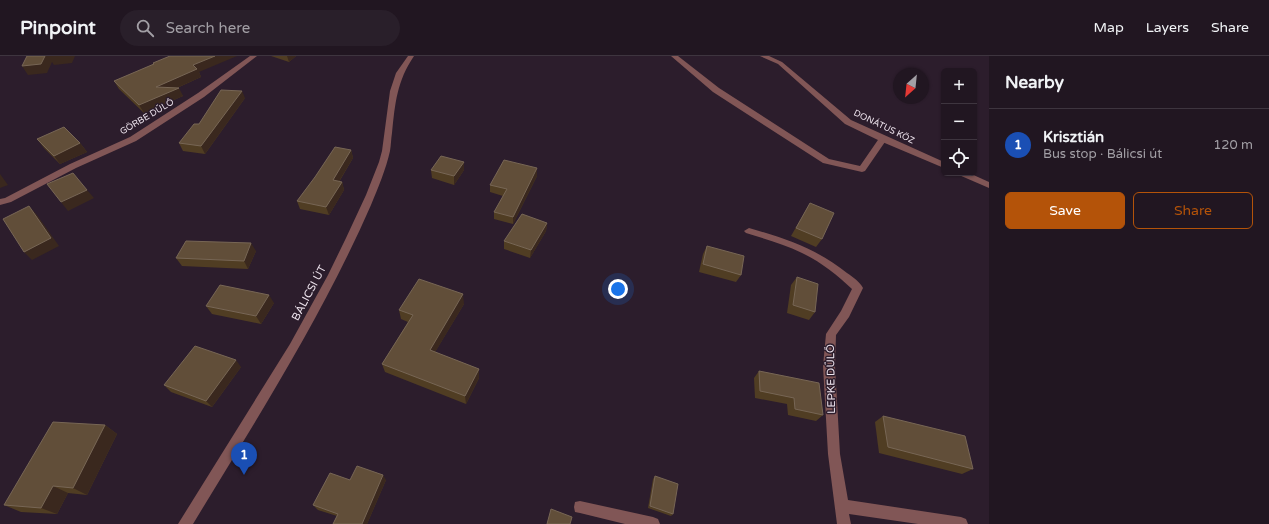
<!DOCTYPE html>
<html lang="en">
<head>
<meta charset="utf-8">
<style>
  :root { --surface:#211621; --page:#291f2a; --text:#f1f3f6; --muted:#a29fa5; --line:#3e353f; --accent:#b45309 }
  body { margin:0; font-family:"Varela Round",sans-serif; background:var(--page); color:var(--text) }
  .controls { position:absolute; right:12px; top:12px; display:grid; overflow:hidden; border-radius:6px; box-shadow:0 1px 3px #0004 }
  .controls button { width:36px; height:36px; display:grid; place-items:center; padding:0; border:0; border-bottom:1px solid var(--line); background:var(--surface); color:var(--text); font:20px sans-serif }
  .compass { position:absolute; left:893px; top:12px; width:36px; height:36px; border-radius:50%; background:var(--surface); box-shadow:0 1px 3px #0004; rotate:207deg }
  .you { position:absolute; left:618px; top:233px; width:14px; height:14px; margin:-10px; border:3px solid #fff; border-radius:50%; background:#1a73e8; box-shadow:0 0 0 6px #1a73e833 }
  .badge { display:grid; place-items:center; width:26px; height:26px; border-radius:50%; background:var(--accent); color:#fff; font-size:13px; font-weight:700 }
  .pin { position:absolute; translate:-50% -33px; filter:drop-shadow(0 1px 2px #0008) }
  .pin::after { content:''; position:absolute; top:21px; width:14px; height:12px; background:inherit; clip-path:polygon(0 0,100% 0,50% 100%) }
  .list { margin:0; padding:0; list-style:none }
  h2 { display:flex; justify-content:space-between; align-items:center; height:52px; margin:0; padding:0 16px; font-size:17px }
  h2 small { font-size:13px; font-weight:400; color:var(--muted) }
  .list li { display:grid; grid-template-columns:26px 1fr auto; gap:12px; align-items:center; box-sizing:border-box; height:72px; padding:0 16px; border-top:1px solid var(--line) }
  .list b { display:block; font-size:15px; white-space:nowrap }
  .list p { margin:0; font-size:13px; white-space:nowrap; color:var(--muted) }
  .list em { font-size:13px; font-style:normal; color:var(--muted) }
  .actions { display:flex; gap:8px; padding:12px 16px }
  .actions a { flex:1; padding:9px 0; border:1px solid var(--accent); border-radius:6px; text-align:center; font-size:14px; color:var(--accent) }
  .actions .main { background:var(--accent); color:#fff }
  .icon { flex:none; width:22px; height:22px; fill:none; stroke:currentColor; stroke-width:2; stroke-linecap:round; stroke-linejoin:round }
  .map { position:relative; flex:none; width:989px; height:468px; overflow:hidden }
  header { display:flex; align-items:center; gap:24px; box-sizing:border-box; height:56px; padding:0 20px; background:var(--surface); border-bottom:1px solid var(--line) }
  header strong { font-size:19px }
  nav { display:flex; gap:22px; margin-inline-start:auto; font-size:14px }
  .search { width:280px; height:36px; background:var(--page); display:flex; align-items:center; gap:10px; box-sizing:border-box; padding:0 14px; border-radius:22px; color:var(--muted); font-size:15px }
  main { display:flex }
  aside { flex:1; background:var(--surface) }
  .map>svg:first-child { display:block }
</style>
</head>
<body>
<header>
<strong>Pinpoint</strong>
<div class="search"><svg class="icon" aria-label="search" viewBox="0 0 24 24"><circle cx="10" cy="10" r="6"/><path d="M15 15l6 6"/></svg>Search here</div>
<nav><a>Map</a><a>Layers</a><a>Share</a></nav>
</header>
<main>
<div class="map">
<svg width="989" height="468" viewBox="0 0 989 468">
  <rect width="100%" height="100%" fill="#2c1d2c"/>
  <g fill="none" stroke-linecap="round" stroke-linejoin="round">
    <path fill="#815656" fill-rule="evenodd" d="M671,0H678L719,32L829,103L860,110L880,81H886L887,83L865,115L862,116L823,107L713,36Z"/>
    <g fill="#815656" fill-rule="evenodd">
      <path d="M250,0H257L204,41L136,85L76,112L11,146L0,149V143L5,142L70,108L130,81L198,37Z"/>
      <path d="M408,0H414C397,25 395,47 392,77C391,83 391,89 390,95C386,113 378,132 371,149C322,261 256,364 193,468H178L290,288L328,219L346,182L366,139L379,106L382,95L390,35L396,17Z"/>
      <path d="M760,0H769L782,6L851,64L944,106V112L880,85L845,68L778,8Z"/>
      <path d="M958,117H969L989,126V132L959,119Z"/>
      <path d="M749,172C787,183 815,192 847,217C853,221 860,226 863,232L849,261L836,279L835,310L840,398L848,444L961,461L966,463L968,468H918L849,458L851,468H837L828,398L823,310L826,278L841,255L852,233C837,219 821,206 802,197C784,188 765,183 746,177L744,175Z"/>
      <path d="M580,445L653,461L658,463L660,468H625L580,457L575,456L574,451L575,446Z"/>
    </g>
  </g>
  <g fill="#503d23">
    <path d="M271,0H296L289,6Z"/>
    <path d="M153,7L199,16L201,21L177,32L183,40L144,57L119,33L114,25L153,9Z"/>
    <path d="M245,42L205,98L183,95L179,87L199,68Z"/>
    <path d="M37,83L80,87L87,96L60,108L44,92Z"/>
    <path d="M351,94L353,102L339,126H342L344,134L329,159L300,153L297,145Z"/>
    <path d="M464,106V114L454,129L432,122L431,114Z"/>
    <path d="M537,120L513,168L494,163V156L503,140L490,136V129Z"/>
    <path d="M810,147L822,183L816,191L791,180Z"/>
    <path d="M547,167L546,175L530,202L504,193V185Z"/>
    <path d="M707,190L741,219L736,226L699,216L703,198Z"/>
    <path d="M256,195L248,213L182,210L176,202Z"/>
    <path d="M797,221L815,256L809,264L787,257L791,229Z"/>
    <path d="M274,247L261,268L212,258L206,250Z"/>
    <path d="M464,248L435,296L479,313V322L466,348L385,316L382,308L408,266L401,263L399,254Z"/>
    <path d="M241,311L212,351L171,336L164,329Z"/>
    <path d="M759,315L823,359L816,365L788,359L787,348L755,342L754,322Z"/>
    <path d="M883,360L973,413L962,418L879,397L875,366Z"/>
    <path d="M105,369L117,378L87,439L68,437L57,458L21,456L4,449Z"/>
    <path d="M655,420L673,458L671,460L648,452L653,423Z"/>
    <path d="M350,424H386L367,468H333L337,460L318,454L313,449Z"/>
  </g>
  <g fill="#3a281e">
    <path d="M45,0H75L72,7L54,9L52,6L47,17L28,19L22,10Z"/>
    <path d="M215,0H237L199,16L201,21L161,39L156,31L193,9Z"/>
    <path d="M287,0H296L289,6Z"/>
    <path d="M179,32L183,40L144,57L139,49Z"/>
    <path d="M242,35L245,42L205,98L201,90Z"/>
    <path d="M80,87L87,96L60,108L54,100Z"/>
    <path d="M351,94L353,102L335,132L333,124Z"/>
    <path d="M464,106V114L454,129V120Z"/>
    <path d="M537,112V120L513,168V161Z"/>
    <path d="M0,118L8,129L0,132Z"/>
    <path d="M342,126L344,134L329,159L326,151Z"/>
    <path d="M87,134L94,142L68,155L61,146Z"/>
    <path d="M29,150L37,159L59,190L32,204L24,196Z"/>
    <path d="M547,167L546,175L530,202L531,194Z"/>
    <path d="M251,187L256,195L248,213L244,205Z"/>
    <path d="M463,238L464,248L431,303L430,294Z"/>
    <path d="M269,239L274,247L261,268L256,260Z"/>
    <path d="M236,304L241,311L212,351L206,345Z"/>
    <path d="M479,313V322L466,348L465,340Z"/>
    <path d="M105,369L117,378L87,439L73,432Z"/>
    <path d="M383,419L386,424L367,468H362Z"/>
    <path d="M53,430L68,437L57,458L41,452Z"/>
  </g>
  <g fill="#614e39" stroke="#765">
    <path d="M27,0H45L41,8L22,10Z"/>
    <path d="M170,0H215L193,9L197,13L156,31L179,32L139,49L114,25L154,8L153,7Z"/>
    <path d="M221,34L242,35L201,90L179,87L194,68H199Z"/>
    <path d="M64,71L80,87L54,100L37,83Z"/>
    <path d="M335,91L351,94L333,124L342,126L326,151L297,145L315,121Z"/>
    <path d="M441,100L464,106L454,120L431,114Z"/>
    <path d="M504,104L537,112L513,161L494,156L507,133L490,129Z"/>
    <path d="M73,117L87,134L61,146L47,128Z"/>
    <path d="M810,147L834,157L822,183L796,172Z"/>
    <path d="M29,150L51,182L24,196L3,163Z"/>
    <path d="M522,158L547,167L531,194L504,185Z"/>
    <path d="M186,185L251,187L244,205L176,202Z"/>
    <path d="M707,190L744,200L741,219L703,208Z"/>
    <path d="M797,221L818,228L815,256L793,249Z"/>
    <path d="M419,223L463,238L430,294L479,313L465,340L382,308L413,259L399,254Z"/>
    <path d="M220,229L269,239L256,260L206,250Z"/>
    <path d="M195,290L236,304L206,345L164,329Z"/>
    <path d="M759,315L819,327L823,359L795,353L794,342L760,335Z"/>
    <path d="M883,360L965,380L973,413L888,391Z"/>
    <path d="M53,366L105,369L73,432L53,430L41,452L4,449Z"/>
    <path d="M357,410L383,419L362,468H333L338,458L313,449L330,417L350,424Z"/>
    <path d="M655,420L678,428L673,458L650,450Z"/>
    <path d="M551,453L572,461L570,468H547Z"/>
  </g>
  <g text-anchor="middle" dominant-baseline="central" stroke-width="3" stroke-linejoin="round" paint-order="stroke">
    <g font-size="9" fill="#ede3ed" stroke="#2c1d2c">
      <text transform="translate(147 61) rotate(-31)">GÖRBE DŰLŐ</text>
      <text transform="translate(884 71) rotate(26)">DONÁTUS KÖZ</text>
    </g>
    <g font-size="11" fill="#ede3ed" stroke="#2c1d2c">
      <text transform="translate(309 237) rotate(-62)">BÁLICSI ÚT</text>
      <text transform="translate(831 323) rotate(-91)">LEPKE DŰLŐ</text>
    </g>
  </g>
</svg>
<div class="controls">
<button>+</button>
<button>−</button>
<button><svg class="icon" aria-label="locate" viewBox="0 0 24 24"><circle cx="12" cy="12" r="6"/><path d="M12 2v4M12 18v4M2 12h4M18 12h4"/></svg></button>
</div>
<svg class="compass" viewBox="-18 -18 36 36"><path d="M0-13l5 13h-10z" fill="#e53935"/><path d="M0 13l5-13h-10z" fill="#a29fa5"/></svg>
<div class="you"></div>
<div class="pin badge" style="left:244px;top:419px;background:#1a4fb4">1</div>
</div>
<aside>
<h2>Nearby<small></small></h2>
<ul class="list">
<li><span class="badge" style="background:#1a4fb4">1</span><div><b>Krisztián</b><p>Bus stop · Bálicsi út</p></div><em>120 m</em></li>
</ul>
<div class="actions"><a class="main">Save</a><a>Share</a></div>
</aside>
</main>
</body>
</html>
